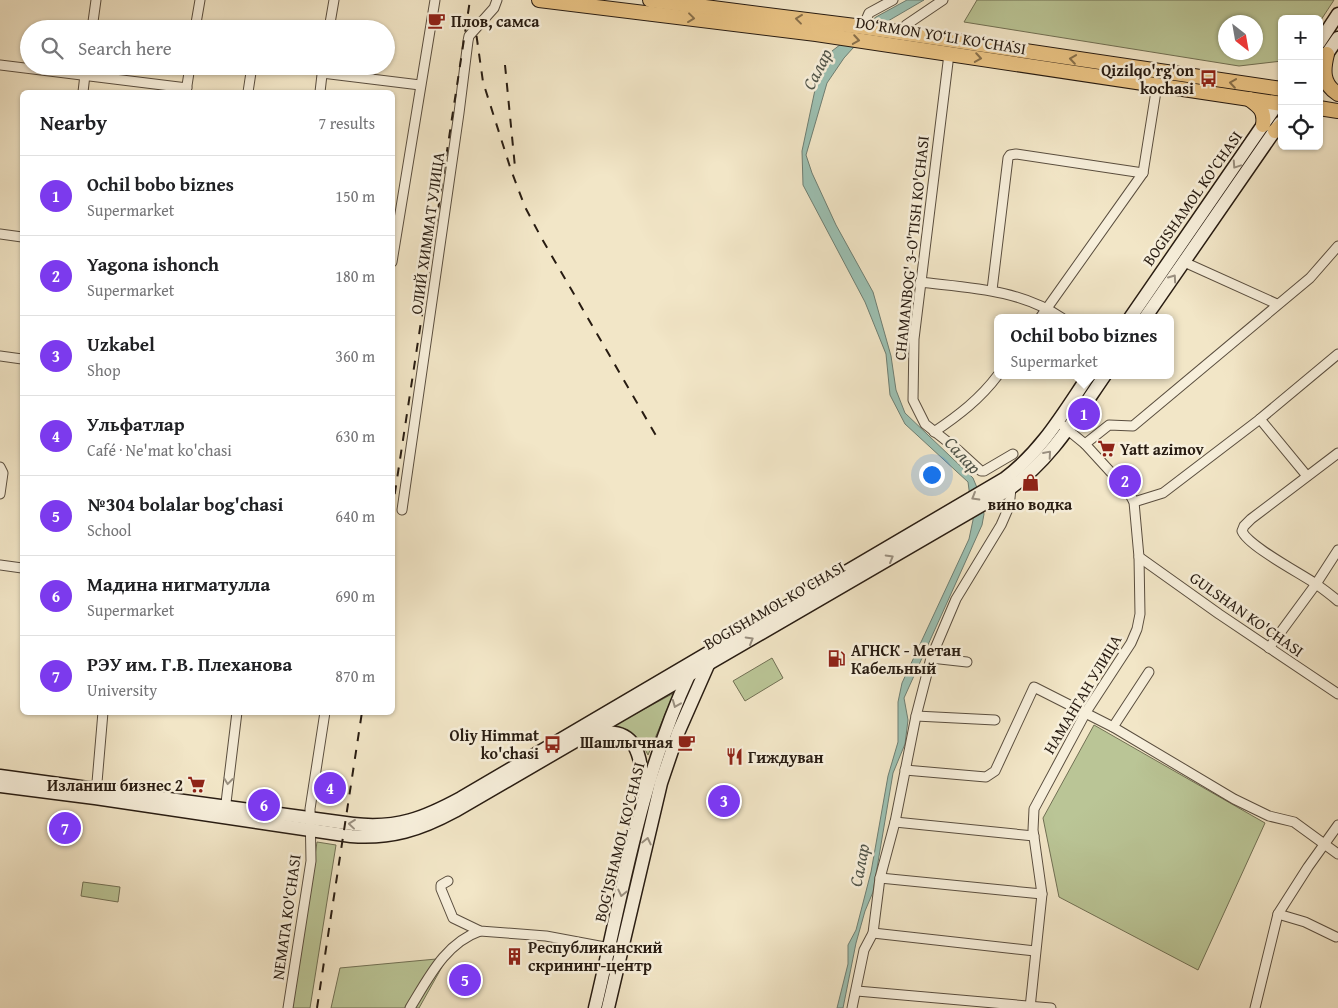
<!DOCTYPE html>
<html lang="en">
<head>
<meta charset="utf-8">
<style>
  :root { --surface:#fff; --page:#f6f6f6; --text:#202124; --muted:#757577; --line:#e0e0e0; --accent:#7c3aed }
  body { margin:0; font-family:"Gentium Book Plus",serif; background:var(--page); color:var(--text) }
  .controls { position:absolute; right:15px; top:15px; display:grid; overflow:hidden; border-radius:8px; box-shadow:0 1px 4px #0004 }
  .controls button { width:45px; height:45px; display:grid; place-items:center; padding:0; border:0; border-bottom:1px solid var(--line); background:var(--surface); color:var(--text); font:25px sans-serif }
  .compass { position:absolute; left:1218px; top:15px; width:45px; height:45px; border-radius:50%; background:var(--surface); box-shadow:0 1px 4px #0004; rotate:149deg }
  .you { position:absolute; left:931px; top:474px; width:18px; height:18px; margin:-12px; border:4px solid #fff; border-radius:50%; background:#1a73e8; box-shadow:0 0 0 8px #1a73e833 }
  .badge { display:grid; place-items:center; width:32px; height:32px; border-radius:50%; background:var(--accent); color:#fff; font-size:16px; font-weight:700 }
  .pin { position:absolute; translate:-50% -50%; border:2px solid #fff; box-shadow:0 1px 5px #0006 }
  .popup { position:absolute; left:994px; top:314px; width:180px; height:65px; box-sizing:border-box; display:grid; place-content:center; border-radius:8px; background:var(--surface); filter:drop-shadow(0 1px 4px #0005); font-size:16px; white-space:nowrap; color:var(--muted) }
  .popup b { font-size:19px; color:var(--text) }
  .popup::after { content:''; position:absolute; left:50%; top:100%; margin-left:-10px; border:10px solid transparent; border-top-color:var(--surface) }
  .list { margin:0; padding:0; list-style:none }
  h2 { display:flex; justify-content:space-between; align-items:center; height:65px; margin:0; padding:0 20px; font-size:21px }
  h2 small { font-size:16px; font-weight:400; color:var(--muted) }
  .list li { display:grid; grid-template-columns:32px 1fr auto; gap:15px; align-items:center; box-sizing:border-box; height:80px; padding:0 20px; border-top:1px solid var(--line) }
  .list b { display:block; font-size:19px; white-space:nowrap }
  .list p { margin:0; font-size:16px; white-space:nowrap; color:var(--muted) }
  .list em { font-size:16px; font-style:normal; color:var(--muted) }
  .icon { flex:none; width:28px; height:28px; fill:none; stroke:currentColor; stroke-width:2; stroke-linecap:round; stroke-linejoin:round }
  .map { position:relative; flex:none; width:1338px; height:1008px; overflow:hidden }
  .search { position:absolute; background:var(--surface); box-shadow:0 1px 4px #0004; left:20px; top:20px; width:375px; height:55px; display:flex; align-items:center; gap:12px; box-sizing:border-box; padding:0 18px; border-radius:28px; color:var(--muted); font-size:19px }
  .panel { position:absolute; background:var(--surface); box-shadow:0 1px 4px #0004; left:20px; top:90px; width:375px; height:625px; border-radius:8px }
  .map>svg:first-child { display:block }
</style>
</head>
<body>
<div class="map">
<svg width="1338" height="1008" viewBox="0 0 1338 1008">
  <rect width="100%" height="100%" fill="#f2e6c7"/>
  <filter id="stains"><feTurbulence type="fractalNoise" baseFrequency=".004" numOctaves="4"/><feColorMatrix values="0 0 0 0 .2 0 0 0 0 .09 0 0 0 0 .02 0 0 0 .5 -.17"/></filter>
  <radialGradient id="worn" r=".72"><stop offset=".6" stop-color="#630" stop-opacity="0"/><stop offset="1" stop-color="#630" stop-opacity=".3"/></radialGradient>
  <g fill="#bac596" stroke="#717054" fill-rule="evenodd">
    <path d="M977,0H1334L1319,23V19H1282V61L1239,66L964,22ZM1226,22H1256V52H1226Z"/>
    <path d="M772,658L783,678L745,701L733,681Z"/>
    <path d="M674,693L648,755C644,747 638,736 630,732C624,730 620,730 615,725Z"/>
    <path d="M1094,725L1265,823L1198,970L1059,897L1043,818Z"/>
    <path d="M317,842L336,845L310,1008H292Z"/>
    <path d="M83,882L120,887L118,902L81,896Z"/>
    <path d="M447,958L419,1008H331L340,968Z"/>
  </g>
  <path fill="#9cc0b2" stroke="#6e7e72" d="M907,0H924L888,21L853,48L844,58L827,83L806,155L812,173L836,225L873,292L891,356L896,390L905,413L973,478L980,495L984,514L982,525L904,698L908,720L905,744L893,773L873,892L865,911L856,943L843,1008H837L848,964V945L856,930L871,872L888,776L898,742V702L902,683L969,539L973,520L968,482L905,424L890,395L886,354L865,302L803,185L802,151L819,71L832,51L876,17Z"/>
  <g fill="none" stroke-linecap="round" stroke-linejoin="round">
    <defs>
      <g id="street">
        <path d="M906,25L943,0"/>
        <path d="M863,27L869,13L893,0"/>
        <path d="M92,29L96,0"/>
        <path d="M195,29L200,0"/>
        <path d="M329,29L334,0"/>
        <path d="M949,54L914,339L913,400L925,424L958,450L981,471H984L1013,454"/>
        <path d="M0,65L187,88"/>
        <path d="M322,73L420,85"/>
        <path d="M83,92L86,66"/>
        <path d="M186,92L190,66"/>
        <path d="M248,92L252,66"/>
        <path d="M320,92L323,66"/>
        <path d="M0,234L22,237"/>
        <path d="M392,262L435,0"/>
        <path d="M1184,262L1277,304"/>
        <path d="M920,282C970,288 1019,289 1062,318"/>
        <path d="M992,290L1008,158L1010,155L1016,154L1143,173"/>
        <path d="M1040,318L1143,173L1157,85"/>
        <path d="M0,356L22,359"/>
        <path d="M1260,419L1307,476"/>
        <path d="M934,432C959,415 980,399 998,375"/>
        <path d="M1085,444L1109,425L1133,426L1310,278L1338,246"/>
        <path d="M1338,453L1251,519L1244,526L1242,531C1248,546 1300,573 1316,584C1323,589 1331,595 1338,601"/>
        <path d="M0,467L3,473L0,494"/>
        <path d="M1134,502L1163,493L1260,419L1338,354"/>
        <path d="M402,510L459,113L468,41L469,36L494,8L497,0"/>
        <path d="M1139,557L1219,614L1338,694"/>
        <path d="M0,565L22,568"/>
        <path d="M1269,648L1316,584L1338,550"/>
        <path d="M931,658L967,662"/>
        <path d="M916,716L995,720"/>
        <path d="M1113,727L1149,672"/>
        <path d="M905,770L986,777L995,771L1034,687L1113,727L1234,799L1269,816L1294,822L1338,854"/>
        <path d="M96,794L103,712"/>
        <path d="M225,811L237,712"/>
        <path d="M895,822L1034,836"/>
        <path d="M880,878L1042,894"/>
        <path d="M448,881L441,885V889L453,918L480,931L546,936L610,948"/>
        <path d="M1278,914L1305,922L1336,937"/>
        <path d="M873,933L1035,951"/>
        <path d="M857,991L1051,1008"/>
        <path d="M288,1008L311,861L310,809L325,712"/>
        <path d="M410,1008C428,979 445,943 480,931"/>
        <path d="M852,1008L864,950L873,933L880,878L895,822L916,716L931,658L956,599L1001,525L1008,509L1010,498L1011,488L1009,486"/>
        <path d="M1030,1008L1042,894L1033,830L1034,809L1086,712L1131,643L1137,629L1140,614L1139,557L1134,502L1128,491L1085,444L1063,426"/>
        <path d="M1255,1008L1278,914L1308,867L1338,825"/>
      </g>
      <g id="secondary">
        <path d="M1319,43L1338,14"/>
        <path d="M1322,61L1338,38"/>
        <path d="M1130,318L1278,103"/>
        <path d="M1145,318L1280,123"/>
        <path d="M595,734C638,725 641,757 643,789"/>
        <path d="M0,776L353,824C397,829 424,818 461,798L1004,479C1041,452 1064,412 1089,375"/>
        <path d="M0,786L95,798L351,836C391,839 420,830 455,811L1006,491C1049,463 1076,417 1105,375"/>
        <path d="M595,1008C622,896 640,780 689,675"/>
        <path d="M608,1008L661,783L678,733L708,665"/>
      </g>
      <g id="primary">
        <path d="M539,0L816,34L1282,104"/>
        <path d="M650,0L863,27L1282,89"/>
        <path d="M1327,54C1323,70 1322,84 1338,94"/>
        <path d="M1249,99C1260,107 1265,111 1263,125"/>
        <path d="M1319,108L1338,111"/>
        <path d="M1275,131L1282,125"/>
      </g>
    </defs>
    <use href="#street" stroke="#5a4e3f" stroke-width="11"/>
    <use href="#secondary" stroke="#281c12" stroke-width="15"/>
    <use href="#primary" stroke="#281c12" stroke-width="16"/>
    <use href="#street" stroke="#f7efdb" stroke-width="9"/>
    <use href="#secondary" stroke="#f7efdb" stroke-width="12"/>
    <use href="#primary" stroke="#e9c384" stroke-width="14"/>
    <g stroke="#281c12" stroke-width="2" stroke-dasharray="9 9" stroke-linecap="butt">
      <path d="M474,18L483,82L511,170L525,207L542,239L658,439"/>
      <path d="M505,65L515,167"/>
      <path d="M392,512L470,0"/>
      <path d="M317,1008L362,712"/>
    </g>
  </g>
  <defs><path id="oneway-chevron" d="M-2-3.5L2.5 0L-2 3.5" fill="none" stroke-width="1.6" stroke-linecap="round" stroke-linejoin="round" transform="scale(1.25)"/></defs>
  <g stroke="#88704b">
    <use href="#oneway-chevron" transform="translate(691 18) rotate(7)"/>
    <use href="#oneway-chevron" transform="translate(799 19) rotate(-173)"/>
    <use href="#oneway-chevron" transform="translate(856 40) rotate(9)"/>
    <use href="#oneway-chevron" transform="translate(978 58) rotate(9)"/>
    <use href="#oneway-chevron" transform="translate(1073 59) rotate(-172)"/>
    <use href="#oneway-chevron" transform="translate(1233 83) rotate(-172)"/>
  </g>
  <g stroke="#9a9081">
    <use href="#oneway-chevron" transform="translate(1236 165) rotate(124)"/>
    <use href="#oneway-chevron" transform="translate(1173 278) rotate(-55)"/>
    <use href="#oneway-chevron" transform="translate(1048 454) rotate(-49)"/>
    <use href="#oneway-chevron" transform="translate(975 497) rotate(150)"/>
    <use href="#oneway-chevron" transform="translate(890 558) rotate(-30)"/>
    <use href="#oneway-chevron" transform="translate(750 640) rotate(-30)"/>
    <use href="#oneway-chevron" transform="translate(676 704) rotate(112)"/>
    <use href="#oneway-chevron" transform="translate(228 781) rotate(97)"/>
    <use href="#oneway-chevron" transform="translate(352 824) rotate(-174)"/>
    <use href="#oneway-chevron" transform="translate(647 841) rotate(-77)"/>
    <use href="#oneway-chevron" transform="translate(622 893) rotate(103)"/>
  </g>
  <defs>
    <symbol id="cafe-bare" viewBox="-9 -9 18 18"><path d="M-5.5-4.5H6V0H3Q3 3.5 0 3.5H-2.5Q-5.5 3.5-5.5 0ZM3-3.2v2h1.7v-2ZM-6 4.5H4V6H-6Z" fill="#8f2418" stroke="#f7efdb" stroke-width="2.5" paint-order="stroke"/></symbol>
    <symbol id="bus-bare" viewBox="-9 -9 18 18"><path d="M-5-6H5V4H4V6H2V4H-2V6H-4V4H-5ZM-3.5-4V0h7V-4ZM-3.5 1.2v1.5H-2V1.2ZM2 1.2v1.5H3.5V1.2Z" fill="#8f2418" stroke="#f7efdb" stroke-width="2.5" paint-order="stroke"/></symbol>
    <symbol id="supermarket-bare" viewBox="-9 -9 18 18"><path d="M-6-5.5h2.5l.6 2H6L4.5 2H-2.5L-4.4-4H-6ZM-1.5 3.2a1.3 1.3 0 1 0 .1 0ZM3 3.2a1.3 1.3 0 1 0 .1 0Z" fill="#8f2418" stroke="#f7efdb" stroke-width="2.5" paint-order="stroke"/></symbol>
    <symbol id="shop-bare" viewBox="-9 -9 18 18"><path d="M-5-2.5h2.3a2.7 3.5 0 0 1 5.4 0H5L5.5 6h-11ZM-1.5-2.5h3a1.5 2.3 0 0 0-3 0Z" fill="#8f2418" stroke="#f7efdb" stroke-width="2.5" paint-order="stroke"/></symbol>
    <symbol id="fuel-bare" viewBox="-9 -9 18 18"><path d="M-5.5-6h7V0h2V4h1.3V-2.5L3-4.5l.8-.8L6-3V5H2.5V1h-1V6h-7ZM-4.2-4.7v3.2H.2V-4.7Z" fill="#8f2418" stroke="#f7efdb" stroke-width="2.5" paint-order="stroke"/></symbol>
    <symbol id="restaurant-bare" viewBox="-9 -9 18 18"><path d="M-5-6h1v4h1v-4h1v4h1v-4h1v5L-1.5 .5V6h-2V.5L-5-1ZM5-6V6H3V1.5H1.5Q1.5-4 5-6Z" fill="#8f2418" stroke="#f7efdb" stroke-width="2.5" paint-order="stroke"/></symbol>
    <symbol id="building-bare" viewBox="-9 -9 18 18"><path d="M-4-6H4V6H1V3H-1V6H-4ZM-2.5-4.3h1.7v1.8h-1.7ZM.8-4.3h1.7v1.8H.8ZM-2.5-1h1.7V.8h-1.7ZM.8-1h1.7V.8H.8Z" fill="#8f2418" stroke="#f7efdb" stroke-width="2.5" paint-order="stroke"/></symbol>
  </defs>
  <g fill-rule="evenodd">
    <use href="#cafe-bare" x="424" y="8" width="25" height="25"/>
    <use href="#bus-bare" x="1196" y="66" width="25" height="25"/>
    <use href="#supermarket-bare" x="1094" y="436" width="25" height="25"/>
    <use href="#shop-bare" x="1018" y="470" width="25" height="25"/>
    <use href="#fuel-bare" x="824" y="646" width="25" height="25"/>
    <use href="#cafe-bare" x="674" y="730" width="25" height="25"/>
    <use href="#bus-bare" x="540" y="732" width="25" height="25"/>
    <use href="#restaurant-bare" x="722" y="744" width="25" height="25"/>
    <use href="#supermarket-bare" x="184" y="772" width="25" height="25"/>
    <use href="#building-bare" x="502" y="944" width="25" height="25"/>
  </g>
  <g text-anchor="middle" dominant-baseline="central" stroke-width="5" stroke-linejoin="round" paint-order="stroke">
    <g font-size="16" font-weight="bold" fill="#281c12" stroke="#f7efdb" text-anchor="start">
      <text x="451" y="21">Плов, самса</text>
      <text x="1194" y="70" text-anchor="end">Qizilqo'rg'on<tspan x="1194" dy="18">kochasi</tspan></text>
      <text x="1120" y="449">Yatt azimov</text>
      <text x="1030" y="504" text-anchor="middle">вино водка</text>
      <text x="851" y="650">АГНСК - Метан<tspan x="851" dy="18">Кабельный</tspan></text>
      <text x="539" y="735" text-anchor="end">Oliy Himmat<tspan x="539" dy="18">ko'chasi</tspan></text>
      <text x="673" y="742" text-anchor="end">Шашлычная</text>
      <text x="748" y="757">Гиждуван</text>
      <text x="183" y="785" text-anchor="end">Изланиш бизнес 2</text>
      <text x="528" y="947">Республиканский<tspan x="528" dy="18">скрининг-центр</tspan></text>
    </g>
    <g font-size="16" fill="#281c12" stroke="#f7efdb">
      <text transform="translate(941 35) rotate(9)">DO‘RMON YO‘LI KO‘CHASI</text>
      <text transform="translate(1192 198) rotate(-55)">BOGISHAMOL KO'CHASI</text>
      <text transform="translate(427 233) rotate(-82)">ОЛИЙ ХИММАТ УЛИЦА</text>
      <text transform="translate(911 248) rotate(-84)">CHAMANBOG' 3-O'TISH KO'CHASI</text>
      <text transform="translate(774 605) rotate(-30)">BOGISHAMOL KO'CHASI</text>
      <text transform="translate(1247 614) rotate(35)">GULSHAN KO'CHASI</text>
      <text transform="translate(1082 694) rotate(-59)">НАМАНГАН УЛИЦА</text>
      <text transform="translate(619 842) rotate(-76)">BOG'ISHAMOL KO'CHASI</text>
      <text transform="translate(286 917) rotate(-82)">NEMATA KO'CHASI</text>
    </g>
    <g font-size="18" font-style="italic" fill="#51554a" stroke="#f7efdb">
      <text transform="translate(817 69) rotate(-63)">Салар</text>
      <text transform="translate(963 455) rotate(47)">Салар</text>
      <text transform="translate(859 865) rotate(-79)">Салар</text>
    </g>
  </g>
  <rect width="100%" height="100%" filter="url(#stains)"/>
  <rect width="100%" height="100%" fill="url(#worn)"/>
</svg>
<div class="controls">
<button>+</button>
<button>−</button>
<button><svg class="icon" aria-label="locate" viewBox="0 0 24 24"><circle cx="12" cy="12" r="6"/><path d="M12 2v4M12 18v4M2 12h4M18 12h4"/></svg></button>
</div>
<svg class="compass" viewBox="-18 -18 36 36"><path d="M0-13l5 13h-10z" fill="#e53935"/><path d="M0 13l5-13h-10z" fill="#757577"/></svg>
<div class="you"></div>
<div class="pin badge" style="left:1084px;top:414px">1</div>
<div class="popup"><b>Ochil bobo biznes</b>Supermarket</div>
<div class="pin badge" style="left:1125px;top:481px">2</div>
<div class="pin badge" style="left:724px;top:801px">3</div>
<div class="pin badge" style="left:330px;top:788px">4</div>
<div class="pin badge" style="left:465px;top:980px">5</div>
<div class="pin badge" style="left:264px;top:805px">6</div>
<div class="pin badge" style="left:65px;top:828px">7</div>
<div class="search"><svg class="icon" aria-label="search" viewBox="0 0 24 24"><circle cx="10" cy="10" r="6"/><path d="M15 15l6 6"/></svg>Search here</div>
<section class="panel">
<h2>Nearby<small>7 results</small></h2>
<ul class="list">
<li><span class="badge">1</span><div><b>Ochil bobo biznes</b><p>Supermarket</p></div><em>150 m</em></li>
<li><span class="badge">2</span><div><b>Yagona ishonch</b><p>Supermarket</p></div><em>180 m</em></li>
<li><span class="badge">3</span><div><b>Uzkabel</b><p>Shop</p></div><em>360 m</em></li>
<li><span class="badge">4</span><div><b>Ульфатлар</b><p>Café · Ne'mat ko'chasi</p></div><em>630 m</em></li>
<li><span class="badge">5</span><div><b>№304 bolalar bog'chasi</b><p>School</p></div><em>640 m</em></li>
<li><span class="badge">6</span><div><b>Мадина нигматулла</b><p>Supermarket</p></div><em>690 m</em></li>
<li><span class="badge">7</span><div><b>РЭУ им. Г.В. Плеханова</b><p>University</p></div><em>870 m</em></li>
</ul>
</section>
</div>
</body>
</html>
